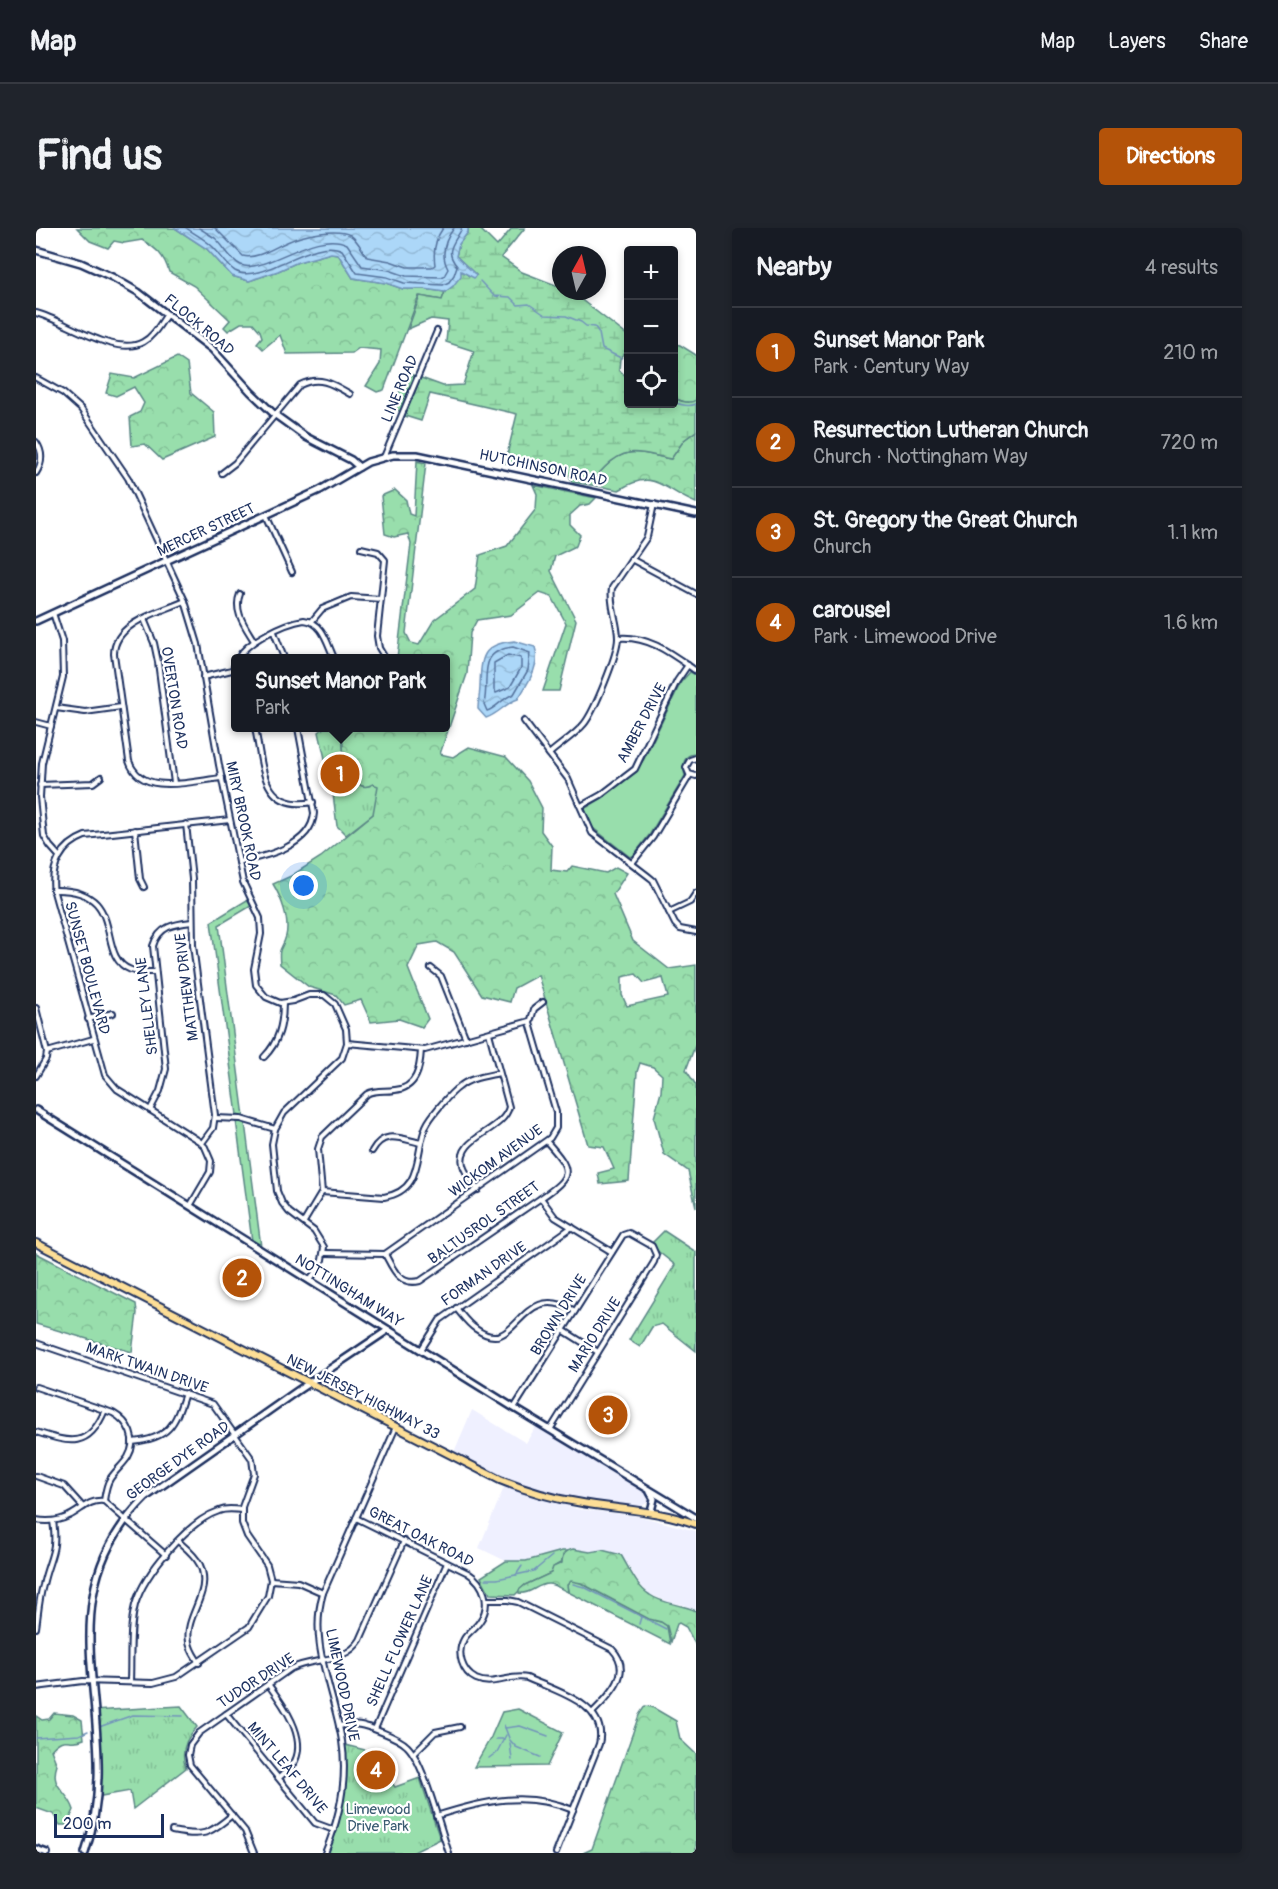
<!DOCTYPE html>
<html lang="en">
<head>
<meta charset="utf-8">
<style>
  :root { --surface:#171b24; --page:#20242c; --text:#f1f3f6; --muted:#9ea1a6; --line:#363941; --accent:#b45309 }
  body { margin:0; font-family:Pangolin,sans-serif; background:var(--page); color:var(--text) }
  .controls { position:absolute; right:18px; top:18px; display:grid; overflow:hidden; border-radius:6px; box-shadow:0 3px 9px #0003 }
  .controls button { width:54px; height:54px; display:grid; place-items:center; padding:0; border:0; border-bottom:2px solid var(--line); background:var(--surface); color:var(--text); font:30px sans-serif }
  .compass { position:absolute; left:516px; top:18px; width:54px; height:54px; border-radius:50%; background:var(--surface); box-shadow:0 3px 9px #0003; rotate:8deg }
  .scale { position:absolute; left:18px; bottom:15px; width:110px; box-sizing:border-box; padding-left:6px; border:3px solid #1b2f5e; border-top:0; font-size:16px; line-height:21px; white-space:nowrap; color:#1b2f5e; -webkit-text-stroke:4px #fff; paint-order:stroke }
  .you { position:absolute; left:268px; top:658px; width:21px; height:21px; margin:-15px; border:4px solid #fff; border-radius:50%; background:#1a73e8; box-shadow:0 0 0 9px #1a73e833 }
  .badge { display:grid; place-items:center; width:39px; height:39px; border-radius:50%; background:var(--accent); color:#fff; font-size:20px; font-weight:700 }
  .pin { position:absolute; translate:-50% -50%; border:3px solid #fff; box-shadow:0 2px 6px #0006 }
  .popup { position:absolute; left:195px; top:426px; width:219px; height:78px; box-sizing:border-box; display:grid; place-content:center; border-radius:6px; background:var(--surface); filter:drop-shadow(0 2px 4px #0005); font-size:20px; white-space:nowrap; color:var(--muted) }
  .popup b { font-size:22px; color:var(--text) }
  .popup::after { content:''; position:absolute; left:50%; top:100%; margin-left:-12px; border:12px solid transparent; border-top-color:var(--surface) }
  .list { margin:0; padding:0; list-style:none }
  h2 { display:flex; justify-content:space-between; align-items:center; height:78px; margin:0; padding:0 24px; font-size:26px }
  h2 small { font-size:20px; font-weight:400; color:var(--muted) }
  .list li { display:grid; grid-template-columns:39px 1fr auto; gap:18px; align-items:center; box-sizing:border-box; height:90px; padding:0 24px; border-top:2px solid var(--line) }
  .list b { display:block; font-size:22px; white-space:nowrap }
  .list p { margin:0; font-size:20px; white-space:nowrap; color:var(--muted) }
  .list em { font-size:20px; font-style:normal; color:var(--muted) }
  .icon { flex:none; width:33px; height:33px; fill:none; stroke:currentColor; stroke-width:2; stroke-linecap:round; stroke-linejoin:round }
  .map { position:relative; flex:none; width:660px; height:1625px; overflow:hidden; border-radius:6px }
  header { display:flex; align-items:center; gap:36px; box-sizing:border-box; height:84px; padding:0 30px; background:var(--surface); border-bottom:2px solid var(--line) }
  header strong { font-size:28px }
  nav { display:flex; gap:33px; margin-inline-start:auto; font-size:21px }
  .intro { display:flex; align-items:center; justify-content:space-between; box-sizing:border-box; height:144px; padding:0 36px }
  h1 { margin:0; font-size:42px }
  .button { padding:15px 27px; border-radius:6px; background:var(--accent); color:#fff; font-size:21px; font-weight:700 }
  main { display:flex; gap:36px; padding:0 36px }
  aside { flex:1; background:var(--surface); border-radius:6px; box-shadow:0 3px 9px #0003 }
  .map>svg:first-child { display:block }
</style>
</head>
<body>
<header>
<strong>Map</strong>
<nav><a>Map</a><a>Layers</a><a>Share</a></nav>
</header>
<div class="intro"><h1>Find us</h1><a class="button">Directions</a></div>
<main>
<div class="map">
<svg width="660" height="1625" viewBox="0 0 660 1625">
  <defs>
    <pattern id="forest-crowns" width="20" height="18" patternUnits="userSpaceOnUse" patternTransform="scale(1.5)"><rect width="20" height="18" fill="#98deac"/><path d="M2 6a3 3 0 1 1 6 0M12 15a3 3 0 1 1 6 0" fill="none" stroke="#82bf96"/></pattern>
    <pattern id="wetland-marsh" width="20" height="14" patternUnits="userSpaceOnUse" patternTransform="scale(1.5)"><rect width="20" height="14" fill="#98deac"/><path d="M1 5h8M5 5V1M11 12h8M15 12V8" fill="none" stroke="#82bf96"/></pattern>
    <pattern id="park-tufts" width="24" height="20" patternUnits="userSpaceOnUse" patternTransform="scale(1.5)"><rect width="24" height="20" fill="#98deac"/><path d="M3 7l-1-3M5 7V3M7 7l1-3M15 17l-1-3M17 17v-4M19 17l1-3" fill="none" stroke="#82bf96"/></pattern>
    <pattern id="water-waves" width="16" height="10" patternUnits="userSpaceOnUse" patternTransform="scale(1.5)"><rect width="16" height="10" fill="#acd7f8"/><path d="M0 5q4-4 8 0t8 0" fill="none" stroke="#93b9d7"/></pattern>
  </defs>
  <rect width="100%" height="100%" fill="#fff"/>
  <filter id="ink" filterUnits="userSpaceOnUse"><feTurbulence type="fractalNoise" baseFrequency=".0167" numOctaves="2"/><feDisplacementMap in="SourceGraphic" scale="12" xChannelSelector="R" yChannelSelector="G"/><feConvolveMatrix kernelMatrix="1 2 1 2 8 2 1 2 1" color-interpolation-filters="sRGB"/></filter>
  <g filter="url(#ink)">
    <g fill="#eff0ff">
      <path d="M436,1182L490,1215L500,1198L611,1266L613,1273L606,1278L557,1273L520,1266L472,1251L418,1224Z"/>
      <path d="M469,1257L541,1281L603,1288L660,1303V1383L648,1377L633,1374L613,1366L602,1354L587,1329L566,1322L554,1324L537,1321L526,1323L490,1333H470L443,1320Z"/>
    </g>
    <g fill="#98deac" stroke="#5a8685" stroke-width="1.5">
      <path d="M654,444L660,447V526C647,526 646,537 649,548L614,606L597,628L594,629L557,600L548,581L565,571L599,544L608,531L645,454Z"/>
      <path d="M211,672L215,678L183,697L208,889L201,887L175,694Z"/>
      <path d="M200,892L209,895L225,1019L216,1013Z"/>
      <path d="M526,1323H531L527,1327L526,1334L519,1338L515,1345L489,1357L479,1367L454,1366L445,1349L470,1333H490Z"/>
      <path d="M535,1352L545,1355L613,1391L625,1394L631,1398L634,1416L532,1364L531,1357Z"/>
      <path d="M482,1481L527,1504L511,1538L438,1539L455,1509L466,1484Z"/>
    </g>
    <g fill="url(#forest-crowns)" stroke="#5a8685" stroke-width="1.5" fill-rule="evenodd">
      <path d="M41,0H139L171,21L196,48L213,53L242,43L262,34L295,25L302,26L317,50L350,55L367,61H388L409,64L406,72L383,68L348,162L341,164L330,158L344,136L345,122L323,120L316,125L251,126L244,107L227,121L221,115L226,109L224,103L217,95H205L192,103L188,99L194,92L158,58L133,44C128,27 121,21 106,12L88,15L78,13L72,20L54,13Z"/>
      <path d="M638,116L644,117L660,127V172C653,177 644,173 638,170Z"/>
      <path d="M141,129L151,136L155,165L178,184L179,209L126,232L109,216L96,218L94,189L104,184L108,175L98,159L80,168L70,165L76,146L98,150Z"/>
      <path d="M660,203V275C627,262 619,239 583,262L562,258L559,254C560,247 564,244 569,239C592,216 606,226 635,231L648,212Z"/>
      <path d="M381,233L390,235L370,405L375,415L383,417L398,392L439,361L444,327L471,318L500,281L501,266L497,257L560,270L554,276L544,278L534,287V297L544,307L540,318L519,328L515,343L540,392L523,463H507L530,395L516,369L504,365L475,387L441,392L434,405L431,446L404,526L417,529L433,519L470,529L492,553L506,580L505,603L516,618L515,642L531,644L536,638L570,645L580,639L591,645L577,666L597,713L633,741L660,737V815L650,842L660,857V979L652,943L628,926L618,890L625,864L626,847L617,839L604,835L601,844L593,953L564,956L562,945L578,941L568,919L552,917L502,747L478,760L474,774L446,767L418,724L401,714L383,717L372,740L392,791L386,799L363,791L335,794L325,772L308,777L300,767L273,759L244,736C242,717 246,723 250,708C254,692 245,669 237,656L255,648L285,629L337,586L332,559C328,559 323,559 319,555C310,543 302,512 310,500H409V430H361L375,316L372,306L358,309L349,306L345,268L359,262L370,272L373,286L378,288ZM600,746L608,755L627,750L632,769L591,778L586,767V749Z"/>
      <path d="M0,1025L100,1076L101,1085L96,1124L0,1096Z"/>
      <path d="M537,1321L554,1324L566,1322L585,1327C593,1340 600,1358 614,1367C627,1376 645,1376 660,1383V1418L650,1399L643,1395L641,1396L635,1414L631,1398L625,1394L613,1391L545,1355L535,1353L531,1357L532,1364C526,1362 519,1356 512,1356C501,1356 494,1367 483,1365V1362L489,1357L515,1345L517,1339L526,1335C526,1327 529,1323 537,1321Z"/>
      <path d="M609,1478L616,1479L640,1493L644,1511L660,1526V1625H547L556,1621L603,1487Z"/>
      <path d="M18,1485L37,1487L46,1492L48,1511C32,1518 29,1505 15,1522L21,1537C13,1560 32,1562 38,1582L31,1597H24L17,1586L0,1580V1488L6,1492L13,1491Z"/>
    </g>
    <path fill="url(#wetland-marsh)" stroke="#5a8685" stroke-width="1.5" d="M432,0H443L461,18L476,0H489L465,29L486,44L525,59V63H534L592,108V122L584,131L583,142L591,149L592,147V176H638V170C644,173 653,177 660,172V203L648,212L635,231C606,226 592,216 569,239C564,244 561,247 559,254L562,258L536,254L533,247L469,235L481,186L394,166L385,193L369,188L356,177L374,146L407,158L427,157L438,123L410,114L412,93L395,91L372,101L384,68L406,72L409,64L417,58L425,44L427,43L433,48L440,47L420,28L423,16L432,4Z"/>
    <g fill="url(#park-tufts)" stroke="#5a8685" stroke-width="1.5">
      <path d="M288,500H310C300,514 314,571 337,556L342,558L337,586L310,607L301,598L297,566L283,504Z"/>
      <path d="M628,1003L660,1024V1123L626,1096L616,1099L604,1119L593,1112L639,1037L614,1017Z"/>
      <path d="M145,1478L161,1499C150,1510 144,1524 150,1540L97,1581L94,1563L65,1568L56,1483Z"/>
      <path d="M309,1517L329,1522L350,1530L347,1542L359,1559L384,1550L404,1611L376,1625H292C307,1590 313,1555 309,1517Z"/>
    </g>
    <g fill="url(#water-waves)" stroke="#7294ba" stroke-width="1.5">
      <path d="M139,0H432V4L423,16L420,28L440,47L438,50L425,43V48L417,58L409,64L388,61H367L350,55L317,50L302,26L295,25L262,34L242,43L213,53L196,48L171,21Z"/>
      <path d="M478,413L499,419C505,438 491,456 482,471C469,475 463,486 450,490L442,481C442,473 444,466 444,458C445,429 446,416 478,413Z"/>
    </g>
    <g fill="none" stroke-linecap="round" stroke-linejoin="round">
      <g stroke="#55729c" stroke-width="1.5">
        <path d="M150,0C159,6 169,11 177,19C184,26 191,38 199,43C225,58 277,7 306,22L321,45L351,49L368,55L407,57L413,54L418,47L421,38C407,22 419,15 426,0"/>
        <path d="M163,0C168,3 174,7 179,10C188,18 194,32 205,37C227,47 280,0 311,16L326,38L353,42L370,48L405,49L408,48L412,41C404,26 408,13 418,0"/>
        <path d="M179,0L207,28C220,32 239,19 251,14C266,7 300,0 314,7C322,12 326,22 331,29L354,33L371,39H396L399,37C397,24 399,11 407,0"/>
        <path d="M477,419L494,425L492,442L478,466C466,470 461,480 451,483L448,476C454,450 440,423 477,419Z"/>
        <path d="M472,427L485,430V440L474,459L460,465L458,462V435Z"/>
      </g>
      <g stroke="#7294ba" stroke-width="1.5">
        <path d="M444,53L458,68L474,69L482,77L493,76L509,87L530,88L545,94L550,98L559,99L563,105L566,121L585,130"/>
        <path d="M638,174C645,177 653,179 660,176"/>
        <path d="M480,1347L486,1338"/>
        <path d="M450,1351H461L498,1343L516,1328"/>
        <path d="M537,1356L548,1359L630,1401"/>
        <path d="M603,1396L605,1389"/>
        <path d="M468,1497L473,1510"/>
        <path d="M63,1499L97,1487L147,1488"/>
        <path d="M469,1500L484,1498L512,1508"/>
        <path d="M0,1510L43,1507L52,1503"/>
        <path d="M460,1511H468"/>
        <path d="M473,1511L480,1519L504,1529"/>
        <path d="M474,1515L476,1532"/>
        <path d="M453,1530L461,1524L470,1507"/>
      </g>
      <defs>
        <g id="street">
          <path d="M0,85C29,92 79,130 107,114C118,108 124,96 131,86"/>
          <path d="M0,150L27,165L45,181L92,250L149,373L162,416L183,537L207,654L224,690L225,706L218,741L220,757L230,769L244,775L257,773L273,767H288L299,776L310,801L311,815L306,830L248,885L239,901L236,916L241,963L246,975L253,984L278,1003L288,1019L286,1032L274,1053"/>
          <path d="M0,214C7,224 7,234 0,245"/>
          <path d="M348,229L401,103"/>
          <path d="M186,245L199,235L264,157C283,147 297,156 314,166"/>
          <path d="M230,287L256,344"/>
          <path d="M325,320L342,324L349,332L341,408L343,420L349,430"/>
          <path d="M595,331L660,366"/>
          <path d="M204,366C197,383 209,398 218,413"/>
          <path d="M149,373C125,384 78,394 78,426L93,533C105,569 156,553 186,550"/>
          <path d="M17,385L26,413L27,449L6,535L4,569L8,608L14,618L23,628"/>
          <path d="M108,391L118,415L122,434L138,555"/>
          <path d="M276,393L286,381L315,369L345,371"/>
          <path d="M238,404L248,430"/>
          <path d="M582,410C612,407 636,426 660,443"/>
          <path d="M202,430C211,413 249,395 268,392C287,394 291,415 298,430"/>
          <path d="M167,449L196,442L199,437"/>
          <path d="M20,480L49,484L85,479"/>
          <path d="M488,493L532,551L556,605L612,648L617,652L639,696L644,701L660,704"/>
          <path d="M0,494L15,498"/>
          <path d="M219,500C227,537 225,584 277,574"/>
          <path d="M513,526C524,516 539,507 548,496C558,484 582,426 582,410C582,394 573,376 576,360L611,309L618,276"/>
          <path d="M660,530L654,532L650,539L653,546L660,548"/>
          <path d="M4,557L57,555L65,549"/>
          <path d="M545,578L565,567L599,541L641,453L652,437"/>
          <path d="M150,596L156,651L157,717L179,887L177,900L166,915"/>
          <path d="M99,602L104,651L108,659"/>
          <path d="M203,634C228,629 276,618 278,585L262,500"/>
          <path d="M596,635L617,609L654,547"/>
          <path d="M17,662C94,660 57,728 95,742C103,745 111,744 118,744"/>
          <path d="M633,684L654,674L660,665"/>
          <path d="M395,740L405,748L430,811"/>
          <path d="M0,780L11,824L10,831L0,848"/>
          <path d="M52,791L77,785"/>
          <path d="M311,815L389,822L494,793"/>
          <path d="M11,824L57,811"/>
          <path d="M228,829C243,814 247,796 247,775"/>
          <path d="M114,882L124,863L130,841L117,718C123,698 138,696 156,694"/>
          <path d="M179,890L205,891L239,901"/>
          <path d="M336,923C348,901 365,911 385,915"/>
          <path d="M442,962C437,954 429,946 427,937C420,909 467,904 473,879L453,805"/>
          <path d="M286,964L348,969C388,962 378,927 390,898C394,889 414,865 423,859C433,850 450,848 463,845"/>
          <path d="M505,970L519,989L576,1024"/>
          <path d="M154,978L174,944L175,933L169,919L163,913L81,861L69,847L18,664C14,639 25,617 49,608L194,592"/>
          <path d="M268,994L286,964L282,921L286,909L331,866C341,861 349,864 359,862C381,860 384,840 385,822"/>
          <path d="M289,1025L349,1026L514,910L520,900V884L494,795L498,781L507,774"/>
          <path d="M349,1026C357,1041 363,1058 384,1053L505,970C537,948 537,943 511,914"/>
          <path d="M420,1080C426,1087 432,1096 440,1101C483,1132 481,1050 539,1083"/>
          <path d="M527,1102L562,1124"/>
          <path d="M0,1115L177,1176L216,1231L218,1246L206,1279V1295L211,1308L231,1337L235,1352L232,1368L213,1399L140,1449L117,1455L47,1453L0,1459"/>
          <path d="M385,1122L404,1092L536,999"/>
          <path d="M0,1159L77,1185C93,1194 102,1212 92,1229C87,1237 79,1243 74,1251C70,1257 69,1266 68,1273"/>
          <path d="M478,1180L587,1007L593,1005L616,1018L620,1027L618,1034L514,1202"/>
          <path d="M0,1204C34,1215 53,1221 69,1182"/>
          <path d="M96,1214C133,1211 139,1197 149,1165"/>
          <path d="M0,1248L28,1258L47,1279"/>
          <path d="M320,1290L432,1345C448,1355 456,1376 444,1393C440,1400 432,1404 428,1411C420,1425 426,1444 440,1451C457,1459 474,1446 491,1450C519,1463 573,1476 563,1516L520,1625"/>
          <path d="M0,1292C12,1294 23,1293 33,1288C46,1282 53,1271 68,1273L130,1327"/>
          <path d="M142,1313C150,1320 159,1327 164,1337C177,1365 148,1387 153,1414C154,1422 159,1428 163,1435"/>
          <path d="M235,1352L262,1354L287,1365"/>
          <path d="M450,1372H472L482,1374L576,1421C598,1444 574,1467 557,1484"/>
          <path d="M0,1400C2,1386 3,1371 7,1357C13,1329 22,1324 17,1293"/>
          <path d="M94,1454C95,1429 93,1401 99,1377C108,1346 152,1293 183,1283C190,1280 198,1281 206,1282"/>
          <path d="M232,1456C246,1475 271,1508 259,1533C255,1540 248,1545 243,1550"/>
          <path d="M190,1486L279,1595L298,1602"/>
          <path d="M303,1498C319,1494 328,1497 343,1503C353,1507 364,1511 371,1518C388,1534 404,1600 413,1625"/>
          <path d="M339,1501L411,1335"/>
          <path d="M378,1525L399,1504L424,1499"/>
          <path d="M400,1588C447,1573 490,1562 537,1582"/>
          <path d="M136,1603C166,1609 173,1607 196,1587"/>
          <path d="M218,1625L209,1603L154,1537L152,1527L154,1517L163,1505L254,1441C277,1429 309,1436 324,1412L368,1313"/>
          <path d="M289,1625C304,1589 312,1552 306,1513C298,1463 272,1415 287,1365L360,1199"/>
        </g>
        <g id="secondary">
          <path d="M0,22L45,35L76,49L102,64L176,121L215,164L238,186L270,209L315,232L323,239"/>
          <path d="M0,393L284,262L332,234L357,227H381L660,286"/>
          <path d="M0,882L478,1180L660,1290"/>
          <path d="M614,1264L618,1271L615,1283"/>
          <path d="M0,1621L11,1625"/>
          <path d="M49,1625C94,1496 0,1377 110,1269L261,1163L352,1102"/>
        </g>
        <path id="primary" d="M0,1015L464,1252C489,1262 514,1270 541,1274C583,1282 619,1281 660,1296"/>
      </defs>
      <use href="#street" stroke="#1b2f5e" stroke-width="8"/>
      <use href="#secondary" stroke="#1b2f5e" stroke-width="10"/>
      <use href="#primary" stroke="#1b2f5e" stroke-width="10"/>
      <use href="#street" stroke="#fff" stroke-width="4"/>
      <use href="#secondary" stroke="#fff" stroke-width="5"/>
      <use href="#primary" stroke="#fdde96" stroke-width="6"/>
    </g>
  </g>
  <g text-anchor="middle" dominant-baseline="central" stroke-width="4.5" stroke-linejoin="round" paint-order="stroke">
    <g font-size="15" fill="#1b2f5e" stroke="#fff">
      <text transform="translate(163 97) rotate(40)">FLOCK ROAD</text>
      <text transform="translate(364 161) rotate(-67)">LINE ROAD</text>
      <text transform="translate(507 240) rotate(12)">HUTCHINSON ROAD</text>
      <text transform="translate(170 302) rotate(-25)">MERCER STREET</text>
      <text transform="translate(138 470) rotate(81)">OVERTON ROAD</text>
      <text transform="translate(606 495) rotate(-62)">AMBER DRIVE</text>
      <text transform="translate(207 593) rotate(78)">MIRY BROOK ROAD</text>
      <text transform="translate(51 740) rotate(75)">SUNSET BOULEVARD</text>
      <text transform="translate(151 759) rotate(-97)">MATTHEW DRIVE</text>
      <text transform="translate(111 778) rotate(-97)">SHELLEY LANE</text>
      <text transform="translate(460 933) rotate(-36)">WICKOM AVENUE</text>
      <text transform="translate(448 995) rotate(-35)">BALTUSROL STREET</text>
      <text transform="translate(448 1046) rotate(-35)">FORMAN DRIVE</text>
      <text transform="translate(313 1063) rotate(32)">NOTTINGHAM WAY</text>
      <text transform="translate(523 1087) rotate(-58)">BROWN DRIVE</text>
      <text transform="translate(559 1107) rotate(-58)">MARIO DRIVE</text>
      <text transform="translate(111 1140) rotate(19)">MARK TWAIN DRIVE</text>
      <text transform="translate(327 1169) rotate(27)">NEW JERSEY HIGHWAY 33</text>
      <text transform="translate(142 1233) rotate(-36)">GEORGE DYE ROAD</text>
      <text transform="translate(385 1309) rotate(27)">GREAT OAK ROAD</text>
      <text transform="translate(364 1413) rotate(-66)">SHELL FLOWER LANE</text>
      <text transform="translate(220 1453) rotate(-33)">TUDOR DRIVE</text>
      <text transform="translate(306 1457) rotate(78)">LIMEWOOD DRIVE</text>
      <text transform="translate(251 1540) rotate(50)">MINT LEAF DRIVE</text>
    </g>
    <g font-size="15" fill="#3a5b72" stroke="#fff">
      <text x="342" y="1581">Limewood<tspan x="342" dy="17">Drive Park</tspan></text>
    </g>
  </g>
</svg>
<div class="controls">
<button>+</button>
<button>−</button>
<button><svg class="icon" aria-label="locate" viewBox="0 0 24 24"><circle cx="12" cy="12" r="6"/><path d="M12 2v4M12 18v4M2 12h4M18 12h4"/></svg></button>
</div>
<svg class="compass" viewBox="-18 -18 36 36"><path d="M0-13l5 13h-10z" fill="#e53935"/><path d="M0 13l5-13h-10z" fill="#9ea1a6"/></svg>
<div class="scale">200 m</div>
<div class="you"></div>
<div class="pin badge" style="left:304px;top:546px">1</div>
<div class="popup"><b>Sunset Manor Park</b>Park</div>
<div class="pin badge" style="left:206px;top:1050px">2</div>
<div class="pin badge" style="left:572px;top:1187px">3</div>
<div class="pin badge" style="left:340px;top:1542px">4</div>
</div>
<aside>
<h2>Nearby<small>4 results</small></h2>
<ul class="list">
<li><span class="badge">1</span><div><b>Sunset Manor Park</b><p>Park · Century Way</p></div><em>210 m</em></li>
<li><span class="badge">2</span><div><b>Resurrection Lutheran Church</b><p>Church · Nottingham Way</p></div><em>720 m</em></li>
<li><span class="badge">3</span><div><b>St. Gregory the Great Church</b><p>Church</p></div><em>1.1 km</em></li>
<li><span class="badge">4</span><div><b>carousel</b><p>Park · Limewood Drive</p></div><em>1.6 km</em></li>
</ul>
</aside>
</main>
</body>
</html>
